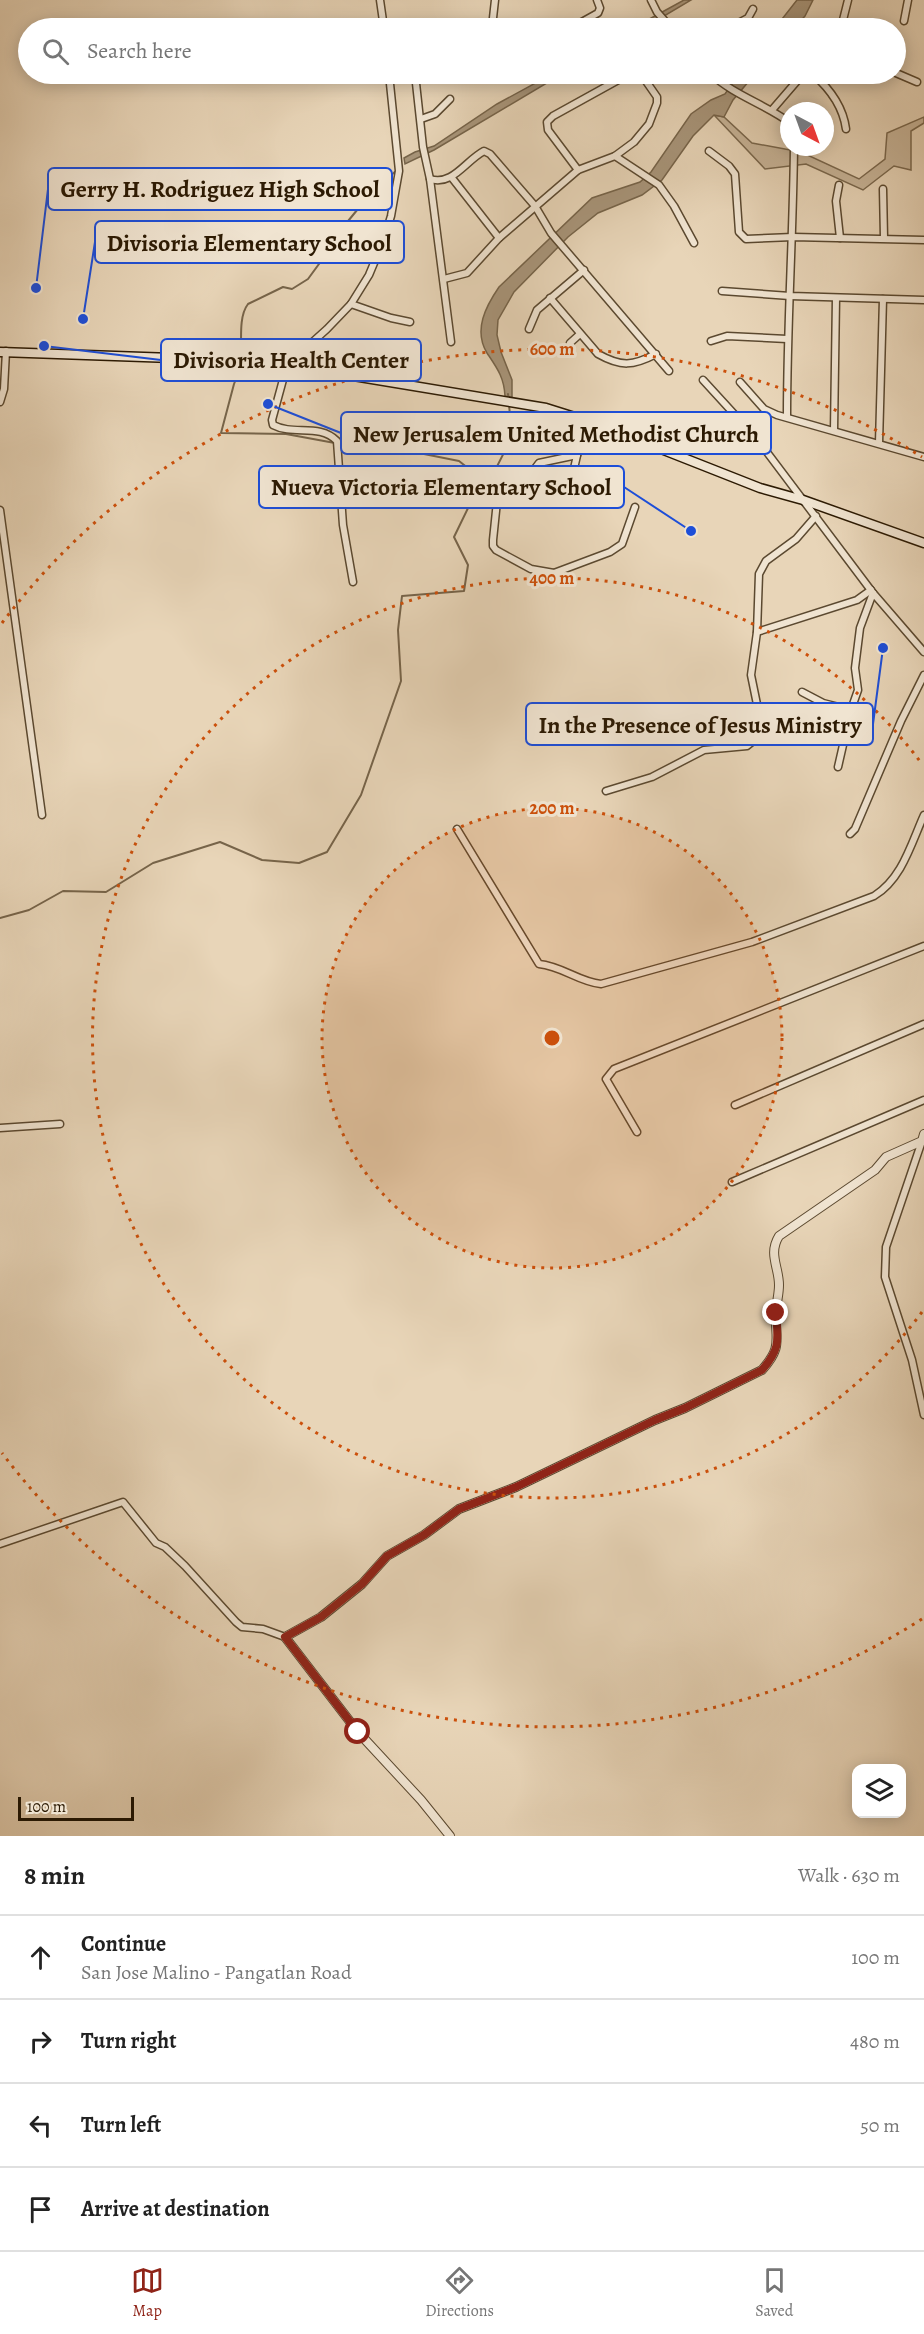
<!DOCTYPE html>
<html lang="en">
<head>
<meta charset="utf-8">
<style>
  :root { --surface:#fff; --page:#f2f2f2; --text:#222; --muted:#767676; --line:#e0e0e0; --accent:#8f2418 }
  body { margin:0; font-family:Alegreya,serif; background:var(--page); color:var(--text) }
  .controls { position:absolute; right:18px; bottom:18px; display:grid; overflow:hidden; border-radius:12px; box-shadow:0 3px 15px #0003 }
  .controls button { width:54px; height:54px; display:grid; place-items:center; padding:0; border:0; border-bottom:2px solid var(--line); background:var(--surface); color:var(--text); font:30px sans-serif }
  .compass { position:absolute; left:780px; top:102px; width:54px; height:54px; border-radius:50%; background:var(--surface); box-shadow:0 3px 15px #0003; rotate:139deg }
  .scale { position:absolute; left:18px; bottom:15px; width:116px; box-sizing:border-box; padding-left:6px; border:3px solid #2c1a03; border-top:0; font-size:16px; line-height:21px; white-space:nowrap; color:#2c1a03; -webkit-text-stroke:4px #f0e4d1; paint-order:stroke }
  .stop { position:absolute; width:18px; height:18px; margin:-14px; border:4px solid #8f2418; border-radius:50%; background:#fff }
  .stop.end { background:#8f2418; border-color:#fff; box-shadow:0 2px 6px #0008 }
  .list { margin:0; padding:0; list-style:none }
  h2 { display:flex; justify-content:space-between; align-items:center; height:78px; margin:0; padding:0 24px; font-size:26px }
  h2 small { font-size:20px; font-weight:400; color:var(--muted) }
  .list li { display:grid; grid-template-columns:39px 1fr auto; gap:18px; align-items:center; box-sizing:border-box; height:84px; padding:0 24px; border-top:2px solid var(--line) }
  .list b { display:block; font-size:22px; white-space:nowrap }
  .list p { margin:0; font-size:20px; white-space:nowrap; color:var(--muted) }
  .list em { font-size:20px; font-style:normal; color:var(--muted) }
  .icon { flex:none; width:33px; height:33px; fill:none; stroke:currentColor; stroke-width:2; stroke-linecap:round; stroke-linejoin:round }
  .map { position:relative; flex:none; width:924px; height:1836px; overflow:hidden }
  .search { position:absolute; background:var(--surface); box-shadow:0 3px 15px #0003; left:18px; right:18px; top:18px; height:66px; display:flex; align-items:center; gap:15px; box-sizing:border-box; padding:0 21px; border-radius:33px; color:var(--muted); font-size:22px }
  .sheet { height:414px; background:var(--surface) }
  nav { display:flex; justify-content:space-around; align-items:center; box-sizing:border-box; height:84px; border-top:2px solid var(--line); background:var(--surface); font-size:16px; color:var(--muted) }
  nav a { display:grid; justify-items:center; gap:3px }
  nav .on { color:var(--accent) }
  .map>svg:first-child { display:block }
</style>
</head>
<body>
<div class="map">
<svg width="924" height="1836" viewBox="0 0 924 1836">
  <rect width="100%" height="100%" fill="#e8d5b8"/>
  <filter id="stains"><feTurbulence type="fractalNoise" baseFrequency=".00333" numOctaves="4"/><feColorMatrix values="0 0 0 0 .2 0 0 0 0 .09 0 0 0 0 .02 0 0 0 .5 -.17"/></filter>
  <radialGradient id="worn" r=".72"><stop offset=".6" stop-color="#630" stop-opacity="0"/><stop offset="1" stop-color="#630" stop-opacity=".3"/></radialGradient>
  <path fill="#c8b599" stroke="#7a684e" stroke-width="1.5" d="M714,115L724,117L752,143L801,152L859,179L885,159L887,133L924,117V123L911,131V170L894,166L863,190L806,164L765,169Z"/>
  <g fill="#a8957a" stroke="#76644a" stroke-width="1.5">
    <path d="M684,0H691L644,28H633Z"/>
    <path d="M797,0H813L805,16L794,28H775Z"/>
    <path d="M552,74H562L434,150L405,164L404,158L415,152L434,146L497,104Z"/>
    <path d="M739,74H755L733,100L724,117L714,115L693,136L662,180L642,195L598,213L568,237L514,292L498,320L497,335L501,352L512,380V398L505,396C504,377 497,368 487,353C473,330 486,306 499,287L592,198L640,182L651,172L691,114L711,100L725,94Z"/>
  </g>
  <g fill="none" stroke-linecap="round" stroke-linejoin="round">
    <g stroke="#76644a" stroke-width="2">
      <path d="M241,359C242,342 238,317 248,304L283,287L292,289L308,279L327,253L335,237L371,193L397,170"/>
      <path d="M242,364L234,384L221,433L286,434L389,453L394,442L404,435L416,443L424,454L459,461L488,484"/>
      <path d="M0,918L29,910L63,891L106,892L153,863L220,842L262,860L299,863L327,852L361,795L401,681L398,630L402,596L464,591L468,565L454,537L470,504L483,492L488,484L512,437L508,394"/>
    </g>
    <defs>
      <g id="minor">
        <path d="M380,0L384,28"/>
        <path d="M495,0L493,18L496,28"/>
        <path d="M651,0L657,12L671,28"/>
        <path d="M904,21L908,0"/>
        <path d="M571,28L598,13L600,8L597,0"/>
        <path d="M729,28L748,18L753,9"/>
        <path d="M841,28L848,0"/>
        <path d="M896,73L917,82"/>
        <path d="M415,74L423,147L430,179L451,342"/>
        <path d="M711,74C734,95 764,104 789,122"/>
        <path d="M813,74C829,88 843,106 846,129"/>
        <path d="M772,110L803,74"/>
        <path d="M421,119L435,114L450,99"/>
        <path d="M709,151L729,166L735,174L739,232L746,239L793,237L924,240"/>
        <path d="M615,156L659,185L674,206L694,243"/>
        <path d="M578,170L548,130L547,122L553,116L629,74"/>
        <path d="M452,178L499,238"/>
        <path d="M430,179C453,186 465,161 484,151L490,154L535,206L551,233L669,371"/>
        <path d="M839,185L836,201L840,238"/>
        <path d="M883,189L884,238"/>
        <path d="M444,279L467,273L499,238L578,170L615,156L634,142L649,124L657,103V97L641,74"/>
        <path d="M722,291L790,296L924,300"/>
        <path d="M550,298L598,354C621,367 633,366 656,354"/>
        <path d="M351,304L391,318L410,322"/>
        <path d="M529,329L537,310L584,270"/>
        <path d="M711,341L727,336L787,339"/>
        <path d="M570,343L580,334"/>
        <path d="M703,380L757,439L873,593L924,652"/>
        <path d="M740,382L764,409L777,415L924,457"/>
        <path d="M0,402L4,389L6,351"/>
        <path d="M787,416C787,326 793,237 794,147"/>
        <path d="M834,430L836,298"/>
        <path d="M879,443L883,299"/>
        <path d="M577,455L539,463C525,483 520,480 499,482L493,540V546L496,550L531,569L554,573L610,552L622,544L635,507"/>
        <path d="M578,497L572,484L573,473L585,420"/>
        <path d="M0,510L42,815"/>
        <path d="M353,582L343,525L337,441C319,423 294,436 273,425L272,420L287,365L327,329L351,304L369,275L384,239L391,216L399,171L389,74"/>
        <path d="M757,632L857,600L871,590"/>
        <path d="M802,692L823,703L851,710L838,767"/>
        <path d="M851,710L858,690L855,668L860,628L873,593"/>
        <path d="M606,791L652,777L704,750L747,746L757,738L761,731L760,719L751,675L757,632L759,574L766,561L796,539L816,516"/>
        <path d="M457,829L539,964C562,966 579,982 601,984L752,942L874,896C902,879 911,844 924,815"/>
        <path d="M850,834L855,829L901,721L924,675"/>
        <path d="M735,1105L924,1024"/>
        <path d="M0,1128L60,1124"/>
        <path d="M637,1132L606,1079L614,1069L924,946"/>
        <path d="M922,1141L886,1247L885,1277L912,1360L924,1415"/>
        <path d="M732,1182L924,1100"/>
        <path d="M0,1544L123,1502L156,1543L165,1547L185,1566L236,1622L242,1627L263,1629L285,1637"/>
      </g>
      <path id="tertiary" d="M450,1836L421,1800L358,1732L285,1637L321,1617L362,1584L387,1556L424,1535L459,1509L516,1487L655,1420L685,1408L762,1370C783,1346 775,1341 776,1314C776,1304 779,1295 779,1285C779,1267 768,1254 779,1236L875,1170L886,1157L922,1141L924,1134"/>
      <path id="secondary" d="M0,352L230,360L287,365L546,408L600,425L760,488L803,500L924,543"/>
    </defs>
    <use href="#minor" stroke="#5b4930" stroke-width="9"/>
    <use href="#tertiary" stroke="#5b4930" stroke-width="10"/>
    <use href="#secondary" stroke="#2c1a03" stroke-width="11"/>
    <use href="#minor" stroke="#f0e4d1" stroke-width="6"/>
    <use href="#tertiary" stroke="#f0e4d1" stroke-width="8"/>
    <use href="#secondary" stroke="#f0e4d1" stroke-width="8"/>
  </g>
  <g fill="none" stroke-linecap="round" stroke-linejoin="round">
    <path stroke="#8f2418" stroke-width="8" d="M358,1732L285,1637L321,1617L362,1584L387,1556L424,1535L459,1509L516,1487L655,1420L685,1408L762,1370C781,1348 778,1340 776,1313"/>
  </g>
  <circle cx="552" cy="1038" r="230" fill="#cc500b" fill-opacity=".12"/>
  <g fill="none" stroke="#cc500b" stroke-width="3" stroke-dasharray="3 6">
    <circle cx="552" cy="1038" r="230"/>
    <path d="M922 1312A460 460 0 1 1 922 764"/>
    <path d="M922 1619A689 689 0 0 1 2 1453M2 623A689 689 0 0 1 922 457"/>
  </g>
  <circle cx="552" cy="1038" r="9" fill="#cc500b" stroke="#f0e4d1" stroke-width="3"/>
  <g font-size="18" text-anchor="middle" font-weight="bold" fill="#cc500b" stroke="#f0e4d1" stroke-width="6" stroke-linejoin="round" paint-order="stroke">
    <text x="552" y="355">600 m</text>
    <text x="552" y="584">400 m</text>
    <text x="552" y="814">200 m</text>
  </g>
  <path fill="none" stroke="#1d4ed8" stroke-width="2" d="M36 288L48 189M83 319L95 242M44 346L161 360M268 404L341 433M691 531L624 487M883 648L873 724"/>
  <g fill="#1d4ed8" stroke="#f0e4d1" stroke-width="2">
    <circle cx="36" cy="288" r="6"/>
    <circle cx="83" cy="319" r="6"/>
    <circle cx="44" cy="346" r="6"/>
    <circle cx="268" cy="404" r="6"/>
    <circle cx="691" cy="531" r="6"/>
    <circle cx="883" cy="648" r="6"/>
  </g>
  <g fill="#f0e4d1" stroke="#1d4ed8" stroke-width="2">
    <rect x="48" y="168" width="344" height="42" rx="6"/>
    <rect x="95" y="221" width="309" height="42" rx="6"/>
    <rect x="161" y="339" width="260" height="42" rx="6"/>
    <rect x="341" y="412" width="430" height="42" rx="6"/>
    <rect x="259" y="466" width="365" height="42" rx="6"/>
    <rect x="526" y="703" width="347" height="42" rx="6"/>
  </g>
  <g font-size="24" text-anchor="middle" font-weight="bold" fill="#2c1a03">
    <text x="220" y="197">Gerry H. Rodriguez High School</text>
    <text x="249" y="251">Divisoria Elementary School</text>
    <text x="291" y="368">Divisoria Health Center</text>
    <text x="556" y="442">New Jerusalem United Methodist Church</text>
    <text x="441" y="495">Nueva Victoria Elementary School</text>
    <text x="700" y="733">In the Presence of Jesus Ministry</text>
  </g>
  <rect width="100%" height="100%" filter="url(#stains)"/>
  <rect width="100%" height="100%" fill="url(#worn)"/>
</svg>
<div class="controls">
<button><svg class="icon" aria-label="layers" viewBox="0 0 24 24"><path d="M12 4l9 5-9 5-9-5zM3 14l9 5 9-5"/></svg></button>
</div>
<svg class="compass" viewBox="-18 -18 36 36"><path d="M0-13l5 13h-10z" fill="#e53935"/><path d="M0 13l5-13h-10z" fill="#767676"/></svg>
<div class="scale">100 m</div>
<div class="stop" style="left:358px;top:1732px"></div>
<div class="stop end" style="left:776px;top:1313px"></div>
<div class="search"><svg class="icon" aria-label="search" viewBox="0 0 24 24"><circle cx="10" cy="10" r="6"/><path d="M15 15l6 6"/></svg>Search here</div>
</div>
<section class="sheet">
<h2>8 min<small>Walk · 630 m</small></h2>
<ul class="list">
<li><svg class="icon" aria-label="ahead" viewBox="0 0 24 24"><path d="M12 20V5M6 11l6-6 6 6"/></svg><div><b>Continue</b><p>San Jose Malino - Pangatlan Road</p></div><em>100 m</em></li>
<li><svg class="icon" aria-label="right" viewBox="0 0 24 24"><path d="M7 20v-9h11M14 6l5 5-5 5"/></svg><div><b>Turn right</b></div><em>480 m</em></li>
<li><svg class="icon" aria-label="left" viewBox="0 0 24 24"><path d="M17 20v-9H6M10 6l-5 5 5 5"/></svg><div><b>Turn left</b></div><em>50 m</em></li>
<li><svg class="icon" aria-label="arrive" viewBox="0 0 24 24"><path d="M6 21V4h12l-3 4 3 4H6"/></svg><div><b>Arrive at destination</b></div></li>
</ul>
</section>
<nav>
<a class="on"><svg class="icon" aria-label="map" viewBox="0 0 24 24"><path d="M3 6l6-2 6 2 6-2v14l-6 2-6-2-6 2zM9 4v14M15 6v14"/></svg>Map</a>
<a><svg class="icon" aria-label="directions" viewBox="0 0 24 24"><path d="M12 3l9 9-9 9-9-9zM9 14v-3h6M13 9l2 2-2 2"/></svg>Directions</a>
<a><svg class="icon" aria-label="saved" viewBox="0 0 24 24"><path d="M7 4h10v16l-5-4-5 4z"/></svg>Saved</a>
</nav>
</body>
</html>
